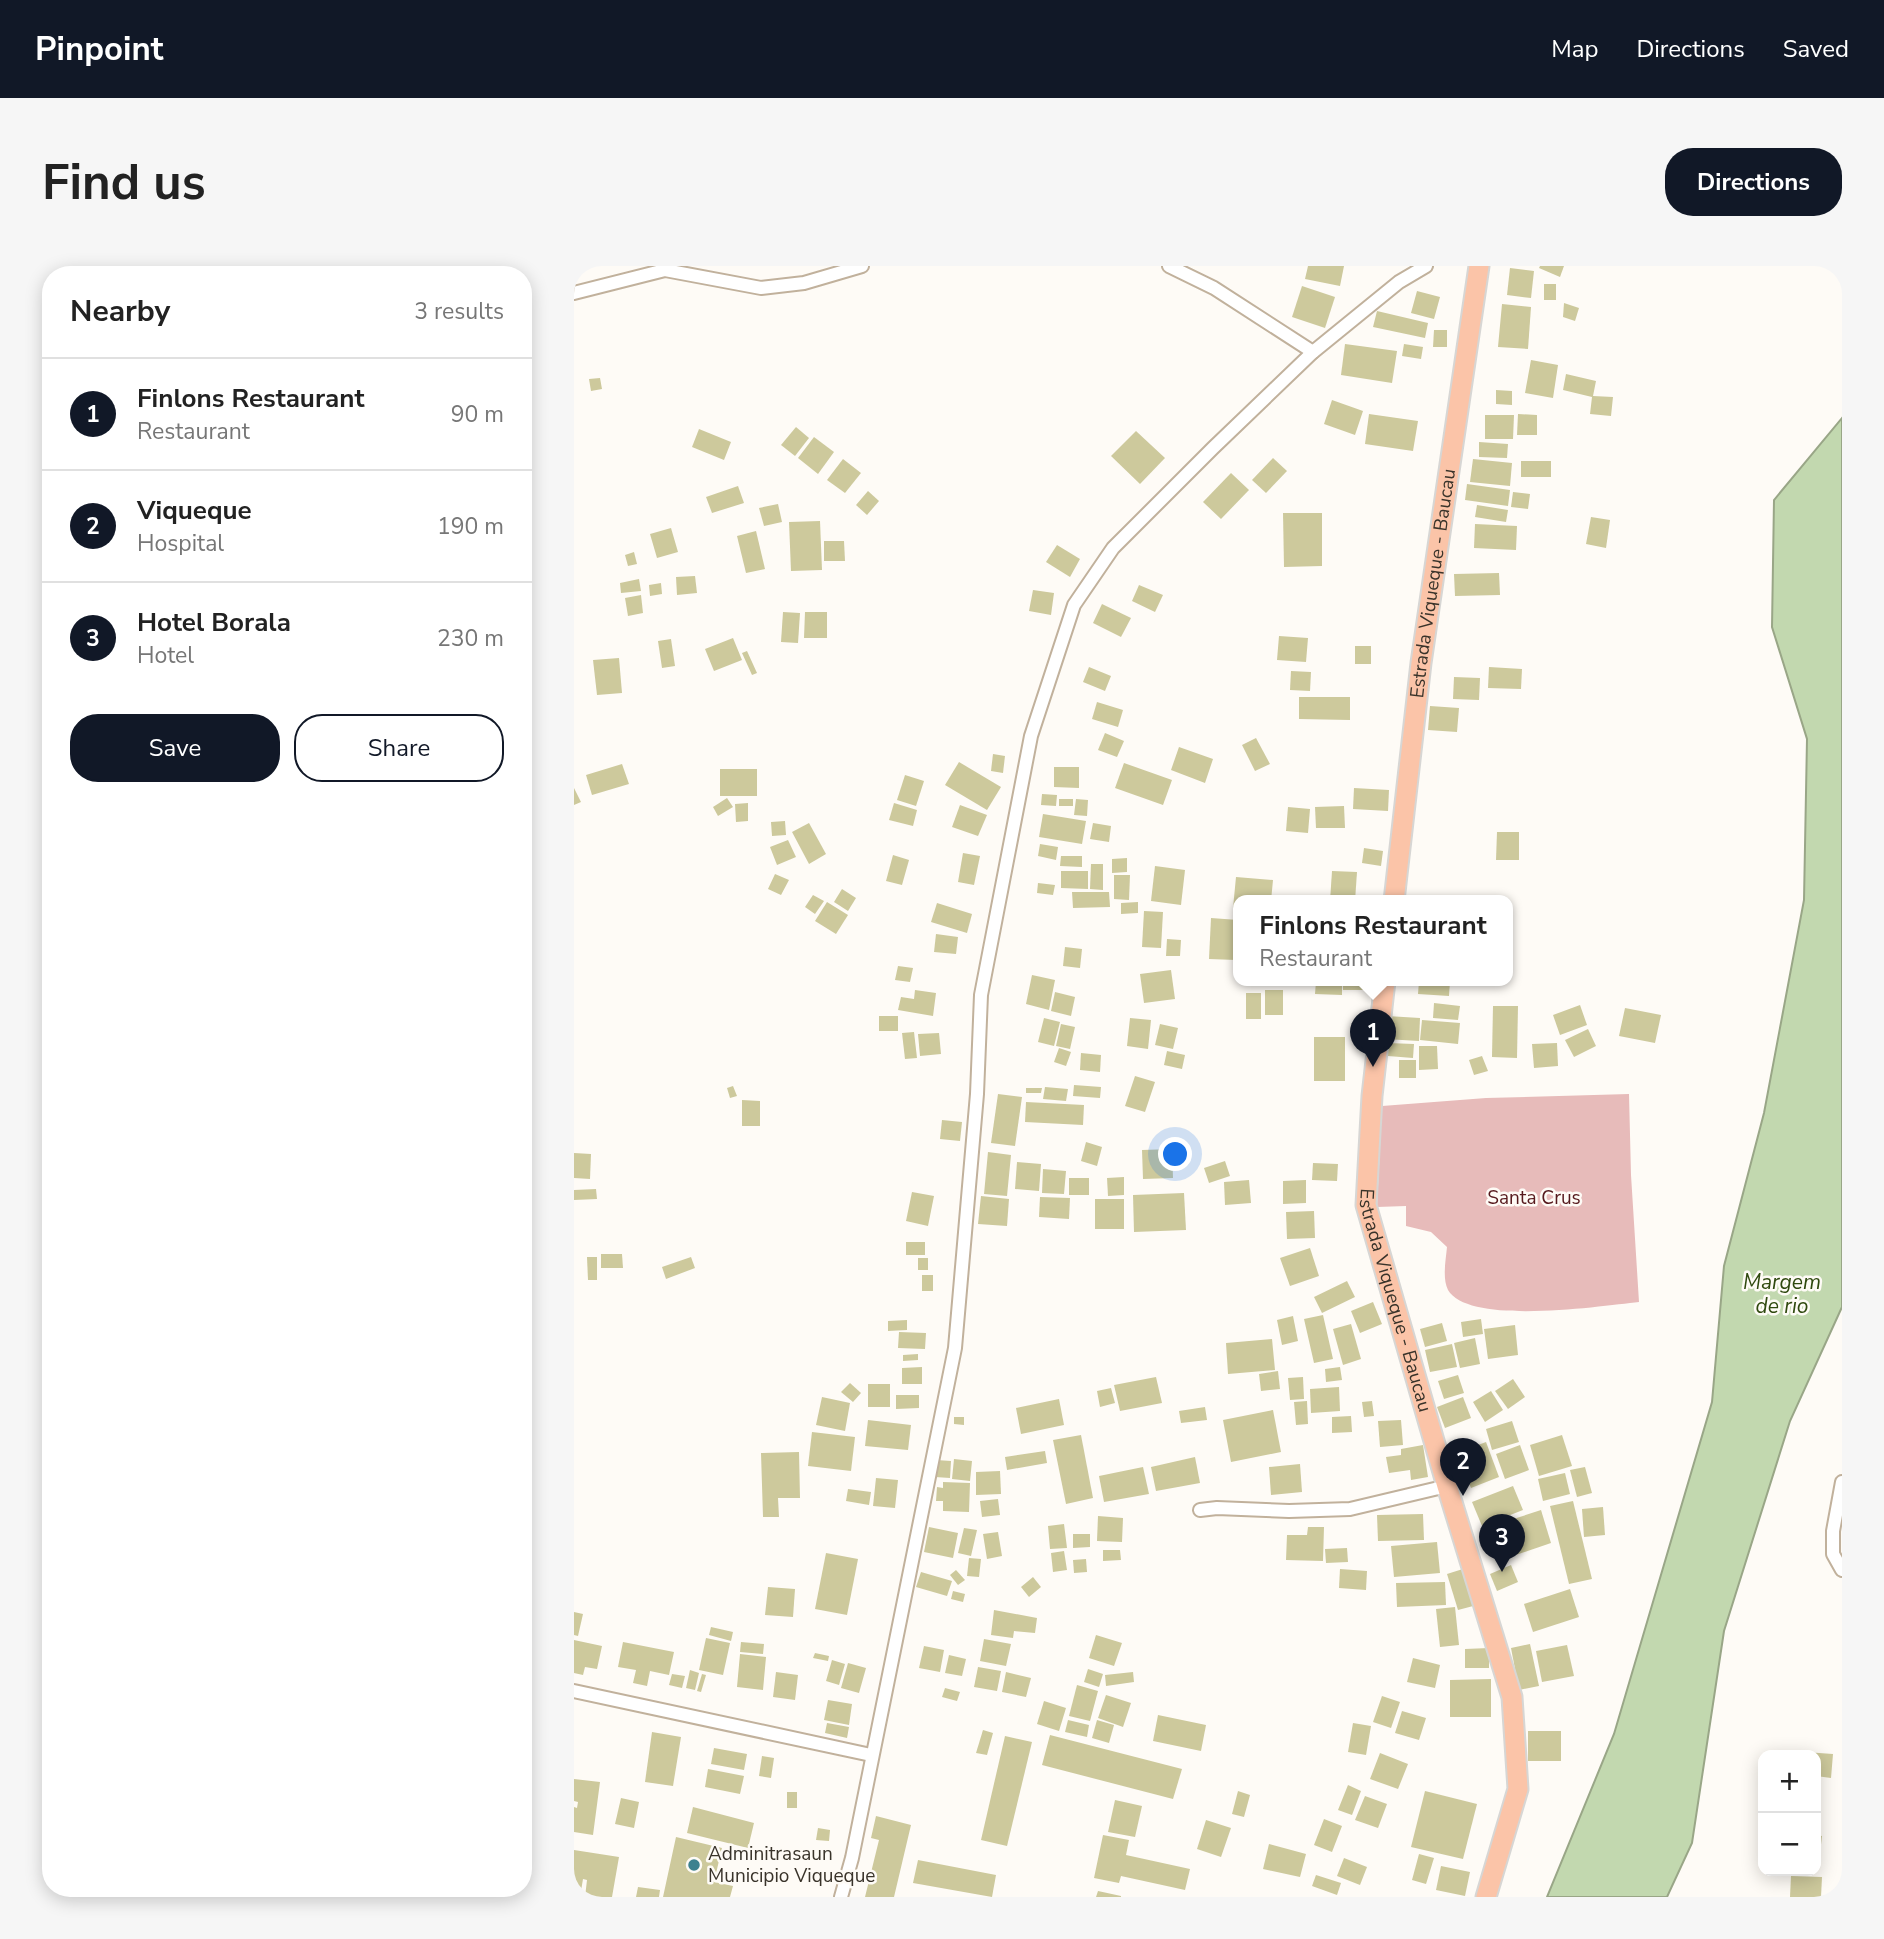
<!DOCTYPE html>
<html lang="en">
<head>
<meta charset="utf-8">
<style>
  :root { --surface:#fff; --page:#f6f6f6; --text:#222; --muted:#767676; --line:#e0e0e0; --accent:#111827 }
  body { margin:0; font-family:"Nunito Sans",sans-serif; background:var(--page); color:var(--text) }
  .controls { position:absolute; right:21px; bottom:21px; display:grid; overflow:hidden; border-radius:14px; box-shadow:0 4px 18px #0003 }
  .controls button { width:63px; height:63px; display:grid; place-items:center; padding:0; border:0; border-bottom:2px solid var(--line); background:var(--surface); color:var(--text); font:35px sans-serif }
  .you { position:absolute; left:602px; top:889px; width:24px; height:24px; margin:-18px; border:5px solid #fff; border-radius:50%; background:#1a73e8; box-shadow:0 0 0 10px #1a73e833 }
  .badge { display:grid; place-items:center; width:46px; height:46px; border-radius:50%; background:var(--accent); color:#fff; font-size:23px; font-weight:700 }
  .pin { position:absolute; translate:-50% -58px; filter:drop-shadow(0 2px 4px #0008) }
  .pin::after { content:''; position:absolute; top:37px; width:24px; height:21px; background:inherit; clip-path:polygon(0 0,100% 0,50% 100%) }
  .popup { position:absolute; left:659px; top:629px; width:280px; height:91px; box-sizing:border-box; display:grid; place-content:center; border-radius:14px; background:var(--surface); filter:drop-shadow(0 2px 5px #0005); font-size:23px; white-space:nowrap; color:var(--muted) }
  .popup b { font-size:26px; color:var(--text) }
  .popup::after { content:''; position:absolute; left:50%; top:100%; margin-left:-14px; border:14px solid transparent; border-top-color:var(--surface) }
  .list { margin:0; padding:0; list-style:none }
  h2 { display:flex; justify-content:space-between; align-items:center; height:91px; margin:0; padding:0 28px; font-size:30px }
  h2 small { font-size:23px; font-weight:400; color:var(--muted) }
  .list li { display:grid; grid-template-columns:46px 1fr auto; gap:21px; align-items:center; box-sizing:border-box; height:112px; padding:0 28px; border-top:2px solid var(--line) }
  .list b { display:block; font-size:26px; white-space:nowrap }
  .list p { margin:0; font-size:23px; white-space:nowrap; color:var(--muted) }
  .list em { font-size:23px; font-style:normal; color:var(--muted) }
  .actions { display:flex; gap:14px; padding:21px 28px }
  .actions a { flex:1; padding:16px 0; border:2px solid var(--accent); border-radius:28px; text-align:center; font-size:24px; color:var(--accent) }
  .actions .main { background:var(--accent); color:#fff }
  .map { position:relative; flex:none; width:1268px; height:1631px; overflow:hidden; border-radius:28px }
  header { display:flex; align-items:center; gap:42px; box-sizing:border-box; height:98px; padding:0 35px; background:var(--accent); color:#fff }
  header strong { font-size:33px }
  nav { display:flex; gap:38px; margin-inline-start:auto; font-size:24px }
  .intro { display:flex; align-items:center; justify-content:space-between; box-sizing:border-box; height:168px; padding:0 42px }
  h1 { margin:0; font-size:49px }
  .button { padding:18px 32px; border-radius:28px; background:var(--accent); color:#fff; font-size:24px; font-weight:700 }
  main { display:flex; gap:42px; padding:0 42px }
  aside { flex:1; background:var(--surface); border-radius:28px; box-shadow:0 4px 18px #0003 }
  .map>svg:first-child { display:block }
</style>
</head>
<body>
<header>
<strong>Pinpoint</strong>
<nav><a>Map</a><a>Directions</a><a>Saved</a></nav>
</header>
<div class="intro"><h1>Find us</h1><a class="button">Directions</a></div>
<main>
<aside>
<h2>Nearby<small>3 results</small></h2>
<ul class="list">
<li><span class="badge">1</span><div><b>Finlons Restaurant</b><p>Restaurant</p></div><em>90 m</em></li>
<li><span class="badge">2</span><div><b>Viqueque</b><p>Hospital</p></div><em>190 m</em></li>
<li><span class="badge">3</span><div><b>Hotel Borala</b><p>Hotel</p></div><em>230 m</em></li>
</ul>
<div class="actions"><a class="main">Save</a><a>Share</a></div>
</aside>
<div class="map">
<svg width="1268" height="1631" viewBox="0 0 1268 1631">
  <rect width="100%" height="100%" fill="#fefbf6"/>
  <path fill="#e7bbba" d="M1055,828L1057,909L1065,1036C1027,1040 895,1060 874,1024C868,1012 872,993 873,981L857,966L832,960V940L803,941L808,840L912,832Z"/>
  <path fill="#c2d8af" stroke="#99a687" stroke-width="2" d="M1268,152V1041L1216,1155L1150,1365L1118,1577L1093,1631H973L1040,1468L1138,1136L1150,1000L1190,847L1230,634L1233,473L1198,361L1200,234Z"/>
  <g fill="#cdc99c">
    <path d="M734,0H770L766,20L731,13Z"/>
    <path d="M966,0H990L986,11L965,2Z"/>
    <path d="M936,2L960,5L957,32L933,29Z"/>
    <rect x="970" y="18" width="12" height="16"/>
    <path d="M728,20L761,31L751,62L718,51Z"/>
    <path d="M843,25L866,31L860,53L837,47Z"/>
    <path d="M990,37L1005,42L1001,55L989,51Z"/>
    <path d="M928,38L957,41L954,83L924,81Z"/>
    <path d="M803,45L854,57L851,72L799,61Z"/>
    <path d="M860,64H873V81H859Z"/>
    <path d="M771,78L823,85L818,117L767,109Z"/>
    <path d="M830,78L849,81L847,93L828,90Z"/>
    <path d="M957,94L984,99L979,132L951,127Z"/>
    <path d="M992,108L1022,115L1019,130L1039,131L1037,150L1016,148L1018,131L989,124Z"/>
    <path d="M26,112L28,123L17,125L15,113Z"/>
    <path d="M922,124L938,125V139L922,138Z"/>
    <path d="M758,134L789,145L781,169L750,158Z"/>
    <path d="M795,148L844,155L839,185L791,178Z"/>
    <path d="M944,148L963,149V169H943Z"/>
    <path d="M911,149H940L939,173H911Z"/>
    <path d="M222,161L235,172L221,190L207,179Z"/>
    <path d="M125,163L157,176L150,194L118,181Z"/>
    <path d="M562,165L591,192L566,218L537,190Z"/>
    <path d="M240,171L260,186L244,208L224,192Z"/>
    <path d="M905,176L934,178L933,192L905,191Z"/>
    <path d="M699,192L713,205L692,227L678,214Z"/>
    <path d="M269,193L287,207L271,227L253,214Z"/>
    <path d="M899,193L938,197L936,220L896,216Z"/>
    <rect x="947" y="195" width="30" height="16"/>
    <path d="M657,207L675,224L647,253L629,236Z"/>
    <path d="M893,218L936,224L934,240L891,234Z"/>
    <path d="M164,220L170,237L138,247L132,231Z"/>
    <path d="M294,225L305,235L293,249L282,239Z"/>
    <path d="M939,226L956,228L954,243L937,241Z"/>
    <path d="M204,238L208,256L190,260L185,242Z"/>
    <path d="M903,239L934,244L932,256L901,251Z"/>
    <path d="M709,247H748V300L710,301Z"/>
    <path d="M1017,251L1036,254L1032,282L1012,278Z"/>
    <path d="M246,255L248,304L217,305L215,256Z"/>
    <path d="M901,258L943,260L942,284L900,282Z"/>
    <path d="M97,262L104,286L83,292L76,268Z"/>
    <path d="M182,265L191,303L172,307L163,270Z"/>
    <path d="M250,275H270L271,295H250Z"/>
    <path d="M483,279L506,293L496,311L472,296Z"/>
    <path d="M60,286L63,298L54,300L51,289Z"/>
    <path d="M925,307L926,329L881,330L880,308Z"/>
    <path d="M121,310L123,327L103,329L102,311Z"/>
    <path d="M65,313L67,325L47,327L46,317Z"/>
    <path d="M87,317L88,328L76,330L75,319Z"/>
    <path d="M565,319L589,329L581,346L558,335Z"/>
    <path d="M459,324L480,327L477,349L455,345Z"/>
    <path d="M67,329L69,347L54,350L51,332Z"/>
    <path d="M528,338L557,352L547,371L519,357Z"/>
    <path d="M209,346L226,347L224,377L207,376Z"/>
    <path d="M231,346H253V372H230Z"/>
    <path d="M705,370L734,372L732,396L703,394Z"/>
    <path d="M159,372L168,394L140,405L131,383Z"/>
    <path d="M97,373L101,400L88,402L84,375Z"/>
    <rect x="781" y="380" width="16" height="18"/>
    <path d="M173,385L183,407L178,409L168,387Z"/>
    <path d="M45,392L48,427L23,429L19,394Z"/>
    <path d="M515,401L537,410L531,425L509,416Z"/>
    <path d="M915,401L948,403L947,423L914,422Z"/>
    <path d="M717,405L737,406L736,425L716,424Z"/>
    <path d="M880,411L906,412L905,434L879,433Z"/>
    <path d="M725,431H776V454L725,453Z"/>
    <path d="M523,436L549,444L544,461L518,453Z"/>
    <path d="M856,440L885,442L883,466L854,464Z"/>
    <path d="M531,467L550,475L543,491L524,484Z"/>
    <path d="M682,472L696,498L681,505L668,479Z"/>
    <path d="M605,481L639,493L631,517L597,504Z"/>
    <path d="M419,488L431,490L429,507L417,505Z"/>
    <path d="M385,496L427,521L413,544L371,519Z"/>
    <path d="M550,497L598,514L589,539L541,522Z"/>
    <path d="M48,498L55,518L18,529L12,509Z"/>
    <path d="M480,501H505V522L480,521Z"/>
    <rect x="146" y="503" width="37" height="27"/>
    <path d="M331,509L350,515L342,540L323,534Z"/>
    <path d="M0,522L7,536L0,539Z"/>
    <path d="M780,522L815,524L814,545L779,543Z"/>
    <path d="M468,528L483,529L482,540L467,539Z"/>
    <path d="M153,532L159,541L144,550L139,541Z"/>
    <rect x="485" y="533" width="14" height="7"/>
    <path d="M502,533L514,534L513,550L500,549Z"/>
    <path d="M174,537V555L162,556L161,538Z"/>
    <path d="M320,537L343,544L339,560L315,554Z"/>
    <path d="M386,539L413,549L404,570L378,561Z"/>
    <path d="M770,540L771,562H742L741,541Z"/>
    <path d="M714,541L736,543L734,567L712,565Z"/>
    <path d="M469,548L512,555L508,578L465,571Z"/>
    <path d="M211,555L212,569L198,570L197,556Z"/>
    <path d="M235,557L252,588L235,598L218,566Z"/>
    <path d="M519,557L537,560L535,576L516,573Z"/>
    <path d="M923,566H945V594H922Z"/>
    <path d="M214,574L222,591L203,599L196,581Z"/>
    <path d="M466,578L484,581L482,594L464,590Z"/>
    <path d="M790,582L809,585L807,600L788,597Z"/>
    <path d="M389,587L406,590L400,619L384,616Z"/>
    <path d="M319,589L335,594L328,619L312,615Z"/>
    <path d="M487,590H508V601L486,600Z"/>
    <path d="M553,592V606L538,607V593Z"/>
    <path d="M517,598H529V624L516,623Z"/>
    <path d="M581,600L611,604L607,639L577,635Z"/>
    <path d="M487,605H514V623L487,622Z"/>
    <path d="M758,605L783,606L781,635H756Z"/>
    <path d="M201,608L215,614L207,629L194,623Z"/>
    <path d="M540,609H556L555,634L540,633Z"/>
    <path d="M662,611L699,614L697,635H664V643L659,642Z"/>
    <path d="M464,617L481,619L479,629L463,627Z"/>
    <path d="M268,623L282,632L274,645L260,636Z"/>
    <path d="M498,626H535L536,641L499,642Z"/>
    <path d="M239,629L250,635L241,648L231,641Z"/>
    <path d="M253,636L274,649L262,668L241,655Z"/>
    <path d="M564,636V647L547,648V637Z"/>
    <path d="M363,637L398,648L393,667L357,656Z"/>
    <path d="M570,645L589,646L587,682L568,681Z"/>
    <path d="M637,652L664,654L662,694L635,693Z"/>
    <path d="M362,668L384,671L382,688L360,686Z"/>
    <path d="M593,673L607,674L606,690H592Z"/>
    <path d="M491,681L508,683L506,702L489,700Z"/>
    <path d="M324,700L339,702L336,716L321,714Z"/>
    <path d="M597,704L601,733L570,737L566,708Z"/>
    <path d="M458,709L481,714L475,744L452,738Z"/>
    <path d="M742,715H768V729L741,728Z"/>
    <rect x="769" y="715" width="22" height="9"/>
    <path d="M845,715H876L875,730L844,728Z"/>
    <path d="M341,724L362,727L359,750L324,744L327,731L340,733Z"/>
    <rect x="691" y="724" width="18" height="25"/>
    <path d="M481,726L501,731L497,750L477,745Z"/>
    <rect x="672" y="727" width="15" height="26"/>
    <path d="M860,737L886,740L884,754L859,752Z"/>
    <path d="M1006,739L1013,759L986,769L979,749Z"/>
    <path d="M919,740H944L943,792L918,791Z"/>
    <path d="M1051,742L1087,749L1081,777L1045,770Z"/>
    <rect x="305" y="750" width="19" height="15"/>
    <path d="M813,750L846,752L845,775L811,773Z"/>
    <path d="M470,752L486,756L480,780L464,776Z"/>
    <path d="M556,752L577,754L574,783L553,780Z"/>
    <path d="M848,754L886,757L884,778L846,774Z"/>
    <path d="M487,758L501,761L496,783L482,780Z"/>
    <path d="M586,758L604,762L599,783L581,779Z"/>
    <path d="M1014,763L1022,780L1000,791L991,774Z"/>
    <path d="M340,766L343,792L331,793L328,767Z"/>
    <path d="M365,767L367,788L346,790L344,768Z"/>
    <rect x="740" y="771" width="31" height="44"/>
    <path d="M814,777L840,778L839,792L814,790Z"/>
    <path d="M983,777L984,800L960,802L958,778Z"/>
    <path d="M845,780H863L864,803L845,804Z"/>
    <path d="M485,782L497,786L492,800L480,796Z"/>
    <path d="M593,785L611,789L608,803L590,799Z"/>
    <path d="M507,787L527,789L526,806L506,804Z"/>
    <path d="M908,790L914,805L900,809L895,794Z"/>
    <rect x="825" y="794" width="17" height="18"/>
    <path d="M561,810L581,816L571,846L551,840Z"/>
    <path d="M500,819L527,821L526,832L499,830Z"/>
    <path d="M159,820L163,830L156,832L153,822Z"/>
    <path d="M471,821L494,823L492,835L469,833Z"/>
    <path d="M452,822H468L467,827H452Z"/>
    <path d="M424,828L448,831L441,880L417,877Z"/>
    <path d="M168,834L186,835V860H168Z"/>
    <path d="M452,836L510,839L509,859L451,856Z"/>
    <path d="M368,854L388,856L386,875L366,873Z"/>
    <path d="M512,876L528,881L523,900L507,895Z"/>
    <path d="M598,883L599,912L569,913L568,884Z"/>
    <path d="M414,886L437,889L433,930L410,928Z"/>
    <path d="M0,887L17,888L16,913L0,912Z"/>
    <path d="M651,895L656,910L635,917L630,902Z"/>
    <path d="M443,896L467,898L465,925L441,923Z"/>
    <path d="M739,897L764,898L763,915L738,914Z"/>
    <path d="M469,903L492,905L490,928L468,927Z"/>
    <path d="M550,911V929L534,930L533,912Z"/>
    <rect x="495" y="912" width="20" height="17"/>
    <path d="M675,914L677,937L651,939L650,916Z"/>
    <path d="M732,914V937L709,938V915Z"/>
    <path d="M22,923L23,933L0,934V924Z"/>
    <path d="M338,926L360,930L354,960L332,955Z"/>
    <path d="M610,927L612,964L560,966L559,929Z"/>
    <path d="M407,930L435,933L433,960L404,958Z"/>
    <path d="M466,931L496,932L495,953L465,951Z"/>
    <rect x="521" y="933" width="29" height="30"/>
    <path d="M740,945L741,972L713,973L712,946Z"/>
    <rect x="332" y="976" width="19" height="13"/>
    <path d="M736,982L745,1010L716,1020L706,992Z"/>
    <path d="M27,988H48L49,1002H27Z"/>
    <path d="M13,991H23V1014H14Z"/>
    <path d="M117,991L121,1002L92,1013L88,1001Z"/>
    <rect x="344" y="992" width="10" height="12"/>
    <rect x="348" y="1009" width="11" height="16"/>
    <path d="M773,1015L781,1031L748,1047L740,1031Z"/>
    <path d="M799,1036L808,1058L786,1067L777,1045Z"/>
    <path d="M749,1049L759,1093L740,1097L730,1053Z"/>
    <path d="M719,1050L724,1075L708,1079L703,1054Z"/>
    <path d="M907,1053L909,1068L889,1071L887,1056Z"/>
    <path d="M333,1054V1064L314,1065V1055Z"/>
    <path d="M868,1057L873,1075L851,1081L846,1063Z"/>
    <path d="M777,1058L787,1093L769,1099L759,1063Z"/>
    <path d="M941,1059L944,1089L914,1093L910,1063Z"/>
    <path d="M325,1066L352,1067L351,1083L324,1082Z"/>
    <path d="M901,1072L906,1098L886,1102L880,1077Z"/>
    <path d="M698,1073L701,1104L654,1108L652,1077Z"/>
    <path d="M878,1078L883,1101L856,1106L851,1084Z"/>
    <path d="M344,1088V1094L329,1095V1089Z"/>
    <path d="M348,1101V1118H328V1102Z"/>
    <path d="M766,1101L768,1114L752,1116L751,1103Z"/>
    <path d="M704,1105L706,1123L687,1125L685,1108Z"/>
    <path d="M884,1109L890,1127L870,1133L864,1115Z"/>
    <path d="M582,1111L588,1137L546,1145L540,1119Z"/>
    <path d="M729,1111L730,1133L716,1134L714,1112Z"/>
    <path d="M939,1113L951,1131L934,1143L921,1125Z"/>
    <path d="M276,1117L287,1127L279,1136L267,1126Z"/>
    <rect x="294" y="1118" width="22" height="23"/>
    <path d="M765,1121L766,1145L737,1147L736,1123Z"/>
    <path d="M537,1122L541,1137L526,1141L523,1125Z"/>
    <path d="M917,1125L929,1144L911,1156L899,1136Z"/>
    <path d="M322,1129H345V1142L322,1143Z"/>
    <path d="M248,1131L276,1137L271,1165L242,1159Z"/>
    <path d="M889,1131L897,1152L871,1162L863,1141Z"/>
    <path d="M485,1133L490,1159L447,1168L442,1142Z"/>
    <path d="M733,1135L734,1158L722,1159L720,1136Z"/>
    <path d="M798,1135L800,1150L790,1151L788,1136Z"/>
    <path d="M631,1141L633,1154L607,1157L605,1145Z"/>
    <path d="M699,1144L707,1186L657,1196L649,1154Z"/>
    <path d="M777,1150L778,1166L758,1167V1151Z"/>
    <path d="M380,1151H390V1159L380,1158Z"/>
    <path d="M294,1154L337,1159L334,1184L291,1180Z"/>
    <path d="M827,1154L829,1179L806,1181L804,1155Z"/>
    <path d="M938,1155L945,1176L918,1184L912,1163Z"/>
    <path d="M238,1166L281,1171L277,1205L234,1200Z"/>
    <path d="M507,1169L519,1232L492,1238L479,1174Z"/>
    <path d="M988,1169L998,1200L965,1210L956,1179Z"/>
    <path d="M912,1176L925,1211L897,1222L883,1187Z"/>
    <path d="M849,1179L854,1211L837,1214L836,1204L815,1207L812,1191L827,1189V1183Z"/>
    <path d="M946,1179L955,1204L931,1213L922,1188Z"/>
    <path d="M471,1185L473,1197L433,1204L431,1191Z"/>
    <path d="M225,1186L226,1232H204L205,1251H189L187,1187Z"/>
    <path d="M621,1191L626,1217L582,1225L577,1201Z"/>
    <path d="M380,1193L398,1195L396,1215L378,1213Z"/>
    <path d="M362,1194L377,1195L376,1212L361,1211Z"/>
    <path d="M726,1198L728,1226L697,1229L695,1201Z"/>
    <path d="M569,1201L575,1228L530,1236L525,1210Z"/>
    <path d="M1011,1201L1018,1227L1003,1231L996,1204Z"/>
    <path d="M426,1205L427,1228L402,1229V1206Z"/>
    <path d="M991,1207L996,1228L969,1235L964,1213Z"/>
    <path d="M302,1212L324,1214L321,1242L299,1240Z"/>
    <path d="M369,1216L396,1217L395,1246L369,1245V1235H362L363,1221L369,1222Z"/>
    <path d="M939,1220L949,1244L908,1260L898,1236Z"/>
    <path d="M274,1223L297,1226L295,1239L272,1235Z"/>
    <path d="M424,1233L426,1249L408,1251L406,1235Z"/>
    <path d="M999,1235L1018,1313L995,1318L976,1240Z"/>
    <path d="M1029,1241L1031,1269L1010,1271L1008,1243Z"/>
    <path d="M967,1244L977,1277L933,1292L921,1259Z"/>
    <path d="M849,1248L850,1274L804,1275L803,1249Z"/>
    <path d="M524,1250L549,1252L548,1276L523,1275Z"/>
    <path d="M490,1258L493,1282L476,1283L474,1260Z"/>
    <path d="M355,1261L384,1267L379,1292L350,1286Z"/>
    <path d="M734,1261H750L749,1295L712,1294L713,1269H733Z"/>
    <path d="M390,1262L403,1264L397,1290L384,1287Z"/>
    <path d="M424,1266L428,1290L413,1293L409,1268Z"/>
    <path d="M499,1268H516V1281L499,1282Z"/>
    <path d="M863,1276L866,1307L820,1311L817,1280Z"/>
    <path d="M773,1282L774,1296L752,1297L751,1283Z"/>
    <path d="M529,1284H546L547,1294L529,1295Z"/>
    <path d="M490,1285L493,1304L479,1306L477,1287Z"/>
    <path d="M252,1287L284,1293L273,1349L241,1343Z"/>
    <path d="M395,1292L407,1293L405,1311L393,1310Z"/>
    <path d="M512,1293L513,1306L500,1307L499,1294Z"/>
    <path d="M937,1299L944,1316L923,1325L916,1308Z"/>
    <path d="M892,1302L903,1339L884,1344L873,1308Z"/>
    <path d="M766,1303L793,1305L792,1324L765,1322Z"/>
    <path d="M382,1304L391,1314L384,1319L376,1309Z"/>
    <path d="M347,1306L378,1315L373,1330L342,1321Z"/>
    <path d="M459,1311L467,1321L455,1331L447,1321Z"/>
    <path d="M871,1316L872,1339L823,1341L822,1317Z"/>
    <path d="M194,1321L221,1323L219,1351L191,1349Z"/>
    <path d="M996,1323L1005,1351L959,1366L950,1338Z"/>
    <path d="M379,1325L391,1328L389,1336L377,1333Z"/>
    <path d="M881,1341L885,1379L866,1381L862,1343Z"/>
    <path d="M420,1344L463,1352L461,1367L440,1365L439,1372L417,1369Z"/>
    <path d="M0,1346L9,1348L4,1370L0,1369Z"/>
    <path d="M137,1361L159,1366L157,1375L135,1369Z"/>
    <path d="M522,1369L548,1377L540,1400L515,1392Z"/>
    <path d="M132,1372L156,1377L149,1409L125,1404Z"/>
    <path d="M410,1373L437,1378L432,1400L406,1395Z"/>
    <path d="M0,1374L28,1380L23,1403L11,1401L9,1409L0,1407Z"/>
    <path d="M49,1376L100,1386L95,1409L76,1405L73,1420L59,1417L62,1404L44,1401Z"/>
    <path d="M167,1376L190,1378L189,1388L166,1386Z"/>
    <path d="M956,1378L965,1420L945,1424L937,1382Z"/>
    <path d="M993,1379L1000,1410L968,1416L962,1385Z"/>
    <path d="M350,1380L370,1384L366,1406L345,1402Z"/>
    <path d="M915,1382V1402H891V1383Z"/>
    <path d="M241,1387L255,1390L254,1395L239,1392Z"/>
    <path d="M166,1388L192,1391L189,1424L163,1421Z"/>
    <path d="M375,1389L392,1393L388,1410L371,1407Z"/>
    <path d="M839,1392L866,1399L861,1422L833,1416Z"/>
    <path d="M258,1394L271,1398L265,1419L252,1415Z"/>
    <path d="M274,1397L292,1402L285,1427L267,1422Z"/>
    <path d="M404,1401L427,1405L423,1425L400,1421Z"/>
    <path d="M514,1403L529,1408L525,1421L510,1416Z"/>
    <path d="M116,1404L125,1407L121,1424L112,1422Z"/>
    <path d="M202,1406L224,1409L221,1434L199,1431Z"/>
    <path d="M432,1406L457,1412L452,1431L428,1426Z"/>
    <path d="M559,1406L560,1416L532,1420L531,1409Z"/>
    <path d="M98,1408L111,1410L108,1422L95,1419Z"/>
    <path d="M128,1408L132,1409L127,1426L123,1425Z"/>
    <path d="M917,1413V1451H876V1414Z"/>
    <path d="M503,1419L524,1425L516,1455L495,1450Z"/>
    <path d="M371,1422L386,1426L383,1435L368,1431Z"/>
    <path d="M532,1429L557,1437L549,1461L524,1452Z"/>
    <path d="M808,1430L826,1436L817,1462L799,1456Z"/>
    <path d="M254,1434L278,1438L275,1459L250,1454Z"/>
    <path d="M470,1435L492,1442L485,1465L463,1458Z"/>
    <path d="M828,1445L852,1452L845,1474L821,1467Z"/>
    <path d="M584,1449L632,1459L627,1485L579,1475Z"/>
    <path d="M494,1454L515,1459L513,1471L491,1466Z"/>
    <path d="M523,1454L540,1459L535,1477L518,1472Z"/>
    <path d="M253,1457L275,1461L273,1472L251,1467Z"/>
    <path d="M779,1457L797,1460L792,1489L774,1486Z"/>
    <path d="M409,1464L419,1467L413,1489L402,1487Z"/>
    <rect x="954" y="1465" width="33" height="30"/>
    <path d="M78,1466L107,1471L99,1520L71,1516Z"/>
    <path d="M476,1469L608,1503L599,1533L468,1499Z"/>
    <path d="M431,1470L458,1476L433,1580L407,1574Z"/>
    <path d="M140,1482L173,1488L170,1504L137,1498Z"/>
    <path d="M1231,1486L1259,1488L1257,1512L1242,1510V1489H1231Z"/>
    <path d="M806,1487L834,1498L824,1523L796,1513Z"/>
    <path d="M188,1490L200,1492L197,1512L185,1510Z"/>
    <path d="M134,1503L170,1510L166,1528L131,1521Z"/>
    <path d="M0,1513L26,1516L19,1569L0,1566V1541L3,1542L4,1536L0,1535Z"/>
    <path d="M774,1519L787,1525L778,1549L764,1544Z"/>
    <path d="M664,1525L676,1529L670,1551L658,1548Z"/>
    <path d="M851,1525L903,1538L889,1593L837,1581Z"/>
    <rect x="213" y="1526" width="10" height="16"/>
    <path d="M791,1530L813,1538L804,1562L781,1554Z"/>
    <path d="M47,1532L65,1536L60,1562L41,1558Z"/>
    <path d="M541,1534L568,1540L561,1571L534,1566Z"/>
    <path d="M1242,1536H1246L1244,1559H1242Z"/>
    <path d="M119,1541L180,1557L174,1582L113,1567Z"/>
    <path d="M302,1550L337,1559L320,1631H291L305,1574L297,1572Z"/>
    <path d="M750,1553L768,1560L758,1586L740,1579Z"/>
    <path d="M632,1554L657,1562L647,1591L623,1583Z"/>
    <path d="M244,1562L256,1564L255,1575L242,1574Z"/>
    <path d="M529,1569L555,1574L552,1589L616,1603L611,1624L547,1610L545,1617L520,1612Z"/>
    <path d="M1242,1569L1248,1570L1245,1596L1242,1595Z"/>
    <path d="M102,1571L148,1582L140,1616L159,1620L156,1631H89Z"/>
    <path d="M695,1578L732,1588L726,1611L689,1603Z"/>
    <path d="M0,1584L45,1591L38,1631H11L13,1614L9,1613L6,1631H0Z"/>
    <path d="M845,1588L860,1592L852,1618L838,1614Z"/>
    <path d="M770,1592L793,1601L786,1619L763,1610Z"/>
    <path d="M344,1594L422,1609L418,1631L339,1617Z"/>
    <path d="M867,1600L896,1606L891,1630L862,1624Z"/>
    <path d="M742,1609L767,1617L763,1629L738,1620Z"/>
    <path d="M1217,1610L1248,1611L1247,1631H1216Z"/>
    <path d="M64,1621L86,1624L85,1631H62Z"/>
    <path d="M524,1625L547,1630V1631H522Z"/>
  </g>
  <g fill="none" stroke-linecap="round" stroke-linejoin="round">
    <defs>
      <g id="street">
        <path d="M595,0L640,22L739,86"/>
        <path d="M0,27L91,4L187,22L230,17L288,0"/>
        <path d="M1268,1216L1259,1265V1288L1268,1304"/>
        <path d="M626,1244L643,1242L715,1245L776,1243L873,1220"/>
        <path d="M0,1425L297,1489"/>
        <path d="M267,1631L278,1592L381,1082L403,828L407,729L457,470L500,339L539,282L639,182L739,86L825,16L852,0"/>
      </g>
      <g id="primary">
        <path id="s1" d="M820,635L847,397L905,0"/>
        <path id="s2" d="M811,715L798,830L792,939L873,1220L938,1431L944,1523L912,1631"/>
      </g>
    </defs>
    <use href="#street" stroke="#c1b19c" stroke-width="16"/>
    <use href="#primary" stroke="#d7d6d4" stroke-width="23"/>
    <use href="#street" stroke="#fff" stroke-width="12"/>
    <use href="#primary" stroke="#fbc4a8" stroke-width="19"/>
  </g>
  <circle fill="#3d818f" stroke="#fefbf6" stroke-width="2.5" cx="120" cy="1599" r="7"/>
  <g text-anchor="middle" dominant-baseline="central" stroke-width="5" stroke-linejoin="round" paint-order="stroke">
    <g font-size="19" fill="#39332a" stroke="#fefbf6">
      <text stroke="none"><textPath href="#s1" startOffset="320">Estrada Viqueque - Baucau</textPath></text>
      <text stroke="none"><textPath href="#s2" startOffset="324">Estrada Viqueque - Baucau</textPath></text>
    </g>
    <g font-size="19" fill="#56191d" stroke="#fefbf6">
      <text x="960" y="932">Santa Crus</text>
    </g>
    <g font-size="19" fill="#39332a" stroke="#fefbf6" text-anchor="start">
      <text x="134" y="1588">Adminitrasaun<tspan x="134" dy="22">Municipio Viqueque</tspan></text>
    </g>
    <g font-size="21" font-style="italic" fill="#2f490e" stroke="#fefbf6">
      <text x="1208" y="1016">Margem<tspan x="1208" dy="24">de rio</tspan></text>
    </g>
  </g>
</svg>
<div class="controls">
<button>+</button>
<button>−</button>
</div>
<div class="you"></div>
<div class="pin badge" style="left:799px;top:801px">1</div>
<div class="popup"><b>Finlons Restaurant</b>Restaurant</div>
<div class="pin badge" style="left:889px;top:1230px">2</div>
<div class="pin badge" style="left:928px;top:1306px">3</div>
</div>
</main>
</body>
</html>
